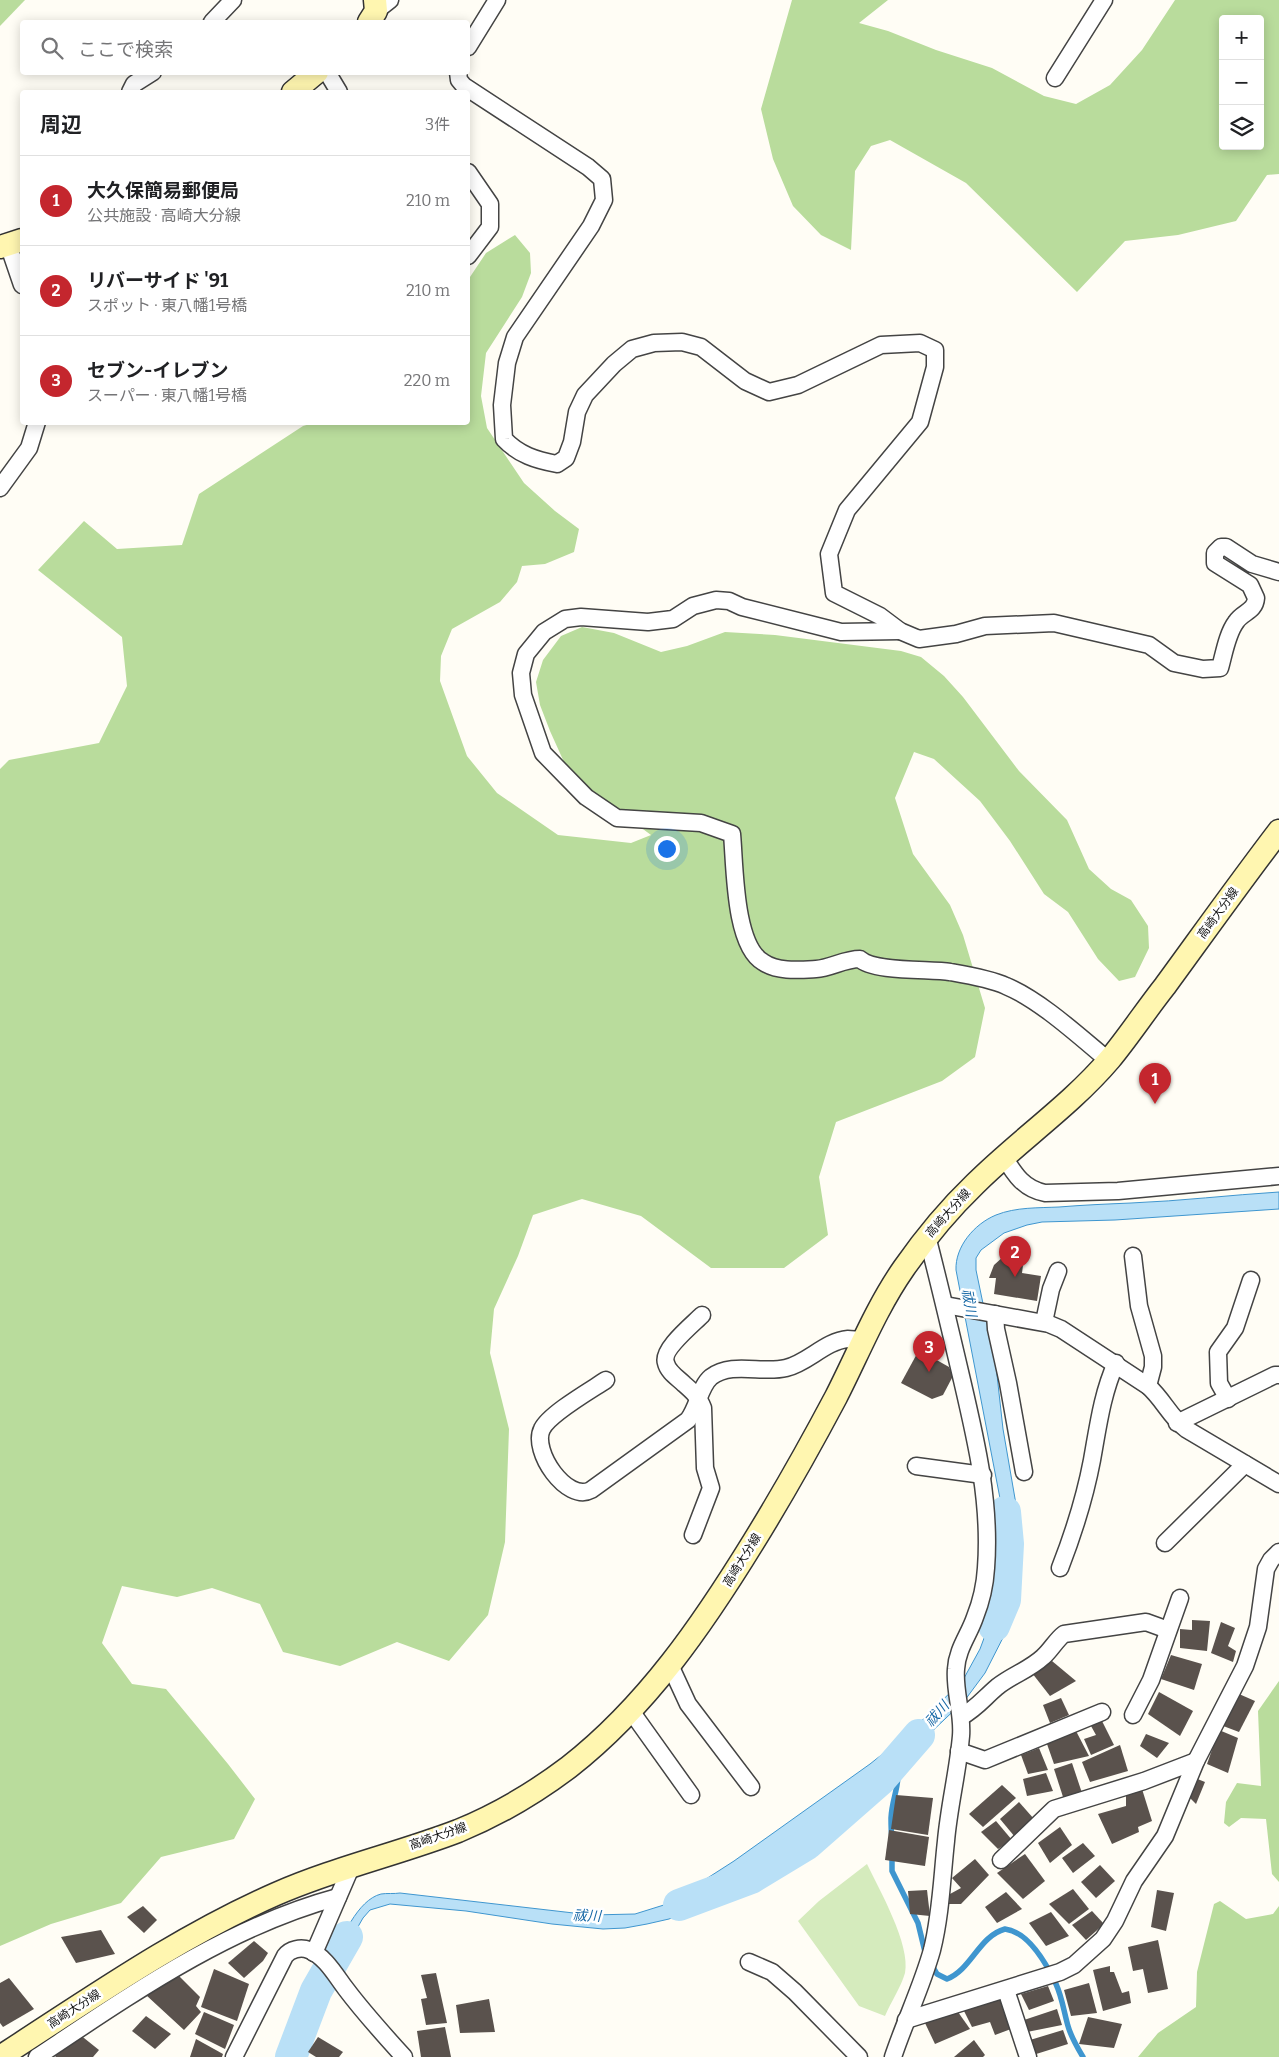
<!DOCTYPE html>
<html lang="ja">
<head>
<meta charset="utf-8">
<style>
  :root { --surface:#fff; --page:#f2f2f2; --text:#202124; --muted:#757577; --line:#e0e0e0; --accent:#c4262e }
  body { margin:0; font-family:Bitter,"Noto Sans JP",serif; background:var(--page); color:var(--text) }
  .controls { position:absolute; right:15px; top:15px; display:grid; overflow:hidden; border-radius:5px; box-shadow:0 2px 12px #0003 }
  .controls button { width:45px; height:45px; display:grid; place-items:center; padding:0; border:0; border-bottom:1px solid var(--line); background:var(--surface); color:var(--text); font:25px sans-serif }
  .you { position:absolute; left:666px; top:848px; width:18px; height:18px; margin:-12px; border:4px solid #fff; border-radius:50%; background:#1a73e8; box-shadow:0 0 0 8px #1a73e833 }
  .badge { display:grid; place-items:center; width:32px; height:32px; border-radius:50%; background:var(--accent); color:#fff; font-size:16px; font-weight:700 }
  .pin { position:absolute; translate:-50% -41px; filter:drop-shadow(0 1px 2px #0008) }
  .pin::after { content:''; position:absolute; top:26px; width:18px; height:15px; background:inherit; clip-path:polygon(0 0,100% 0,50% 100%) }
  .list { margin:0; padding:0; list-style:none }
  h2 { display:flex; justify-content:space-between; align-items:center; height:65px; margin:0; padding:0 20px; font-size:21px }
  h2 small { font-size:16px; font-weight:400; color:var(--muted) }
  .list li { display:grid; grid-template-columns:32px 1fr auto; gap:15px; align-items:center; box-sizing:border-box; height:90px; padding:0 20px; border-top:1px solid var(--line) }
  .list b { display:block; font-size:19px; white-space:nowrap }
  .list p { margin:0; font-size:16px; white-space:nowrap; color:var(--muted) }
  .list em { font-size:16px; font-style:normal; color:var(--muted) }
  .icon { flex:none; width:28px; height:28px; fill:none; stroke:currentColor; stroke-width:2; stroke-linecap:round; stroke-linejoin:round }
  .map { position:relative; flex:none; width:1279px; height:2057px; overflow:hidden }
  .search { position:absolute; background:var(--surface); box-shadow:0 2px 12px #0003; left:20px; top:20px; width:450px; height:55px; display:flex; align-items:center; gap:12px; box-sizing:border-box; padding:0 18px; border-radius:5px; color:var(--muted); font-size:19px }
  .panel { position:absolute; background:var(--surface); box-shadow:0 2px 12px #0003; left:20px; top:90px; width:450px; height:335px; border-radius:5px }
  .map>svg:first-child { display:block }
</style>
</head>
<body>
<div class="map">
<svg width="1279" height="2057" viewBox="0 0 1279 2057">
  <rect width="100%" height="100%" fill="#fffdf5"/>
  <path fill="#d5ebbd" d="M867,1864C879,1889 911,1945 905,1973C901,1987 891,2002 885,2016L859,2006L798,1921L819,1901Z"/>
  <g fill="#b9dc9c" fill-rule="evenodd">
    <path d="M0,0H25L0,26Z"/>
    <path d="M792,0H888L859,23L888,31L936,50L992,68L1044,96L1076,104L1110,85L1142,50L1175,0H1279V174L1267,175L1236,221L1178,235L1125,241L1077,292L966,183L890,140L871,146L855,171L851,250L821,235L793,206L773,159L761,109ZM1223,19H1260V146H1223Z"/>
    <path d="M515,235L530,253L531,273L522,297L486,353L481,396L487,428L524,483L555,511L579,529L574,552L545,564L522,566L517,582L500,602L452,629L441,656L440,681L467,756L497,793L558,835L631,843L651,835L585,786L564,762L550,731L540,705L536,682L543,660L561,636L582,627L614,633L661,652L687,646L725,632L775,635L901,651L921,657L944,676L963,697L1019,771L1067,820L1089,869L1111,889L1131,900L1148,926L1149,948L1135,977L1119,981L1098,959L1068,912L1044,894L1010,841L980,801L934,759L914,752L895,798L913,854L950,905L963,935L985,1008L975,1057L942,1081L836,1122L819,1177L828,1235L784,1268H711L641,1216L582,1199L533,1215L518,1256L494,1309L490,1353L509,1429L505,1542L488,1615L449,1661L397,1642L340,1666L283,1652L260,1604L212,1588L177,1597L122,1586L102,1643L132,1684L166,1689L228,1764L255,1799L234,1839L161,1857L121,1903L51,1924L0,1946V769L9,760L99,743L127,686L122,637L38,570L84,521L117,549L182,545L199,494L303,426L317,422H468V280L486,253Z"/>
    <path d="M1279,1681V1882L1272,1874L1266,1819L1241,1818L1229,1827L1224,1823L1226,1802L1237,1783L1261,1786L1258,1711Z"/>
    <path d="M1220,1901L1246,1919L1273,1914L1279,1906V2057H1138L1158,2033L1196,2007L1197,1972L1214,1904Z"/>
  </g>
  <path fill="#b9e0f7" stroke="#3f96cf" d="M1279,1192V1209L1115,1220L1042,1222L1027,1225L1004,1233L981,1250L976,1258V1270L996,1366L1003,1429L1023,1545L1018,1546L1019,1592L1018,1604L1012,1620L985,1673L965,1700L906,1756L864,1788L778,1851L688,1911L669,1919L647,1924L625,1928L603,1929L552,1924L466,1911L390,1904L370,1910L363,1918L336,1965L331,1959C342,1939 357,1900 381,1894C387,1893 394,1894 400,1893L591,1915L635,1914L667,1904L734,1861L870,1764L909,1733L963,1680L980,1649L1003,1587L1010,1577L1003,1514L956,1270C955,1247 974,1224 996,1215C1016,1207 1038,1208 1059,1207C1083,1205 1107,1204 1131,1203C1181,1201 1230,1195 1279,1192Z"/>
  <g fill="none" stroke-linecap="round" stroke-linejoin="round">
    <g stroke="#3f96cf" stroke-width="5.5">
      <path d="M892,1838C891,1831 891,1824 891,1818C892,1796 902,1784 896,1761"/>
      <path d="M892,1855V1871L918,1923L926,1956"/>
      <path d="M931,1964L937,1974L947,1979C971,1970 979,1936 1005,1929C1029,1932 1047,1965 1056,1984C1062,1997 1064,2012 1068,2026C1071,2037 1077,2047 1083,2057"/>
    </g>
    <g stroke="#b9e0f7" stroke-width="32">
      <path d="M994,1626L1005,1600L1008,1544L1005,1512"/>
      <path d="M679,1905L751,1878L807,1844L880,1780L919,1735"/>
      <path d="M291,2057L316,1991L347,1937"/>
    </g>
  </g>
  <g fill="#5a524d">
    <path d="M1020,1253V1257L1024,1258L1022,1273L1041,1276L1037,1301L994,1294L996,1278H989L994,1265L1004,1256Z"/>
    <path d="M919,1350L949,1367L953,1376L943,1395L932,1399L901,1383Z"/>
    <path d="M1192,1620L1210,1621L1207,1651L1180,1648V1629L1192,1630Z"/>
    <path d="M1221,1622L1235,1628L1228,1646L1236,1651L1233,1662L1211,1653Z"/>
    <path d="M1171,1655L1202,1664L1194,1690L1161,1679Z"/>
    <path d="M1052,1661L1076,1681L1050,1696L1032,1673Z"/>
    <path d="M1159,1692L1193,1711L1180,1736L1148,1714Z"/>
    <path d="M1239,1694L1255,1701L1239,1732L1218,1724Z"/>
    <path d="M1061,1698L1069,1715L1050,1723L1043,1705Z"/>
    <path d="M1102,1721L1114,1745L1091,1755L1084,1739L1096,1735L1091,1726Z"/>
    <path d="M1219,1730L1238,1738L1228,1773L1207,1764Z"/>
    <path d="M1076,1731L1089,1756L1054,1764L1047,1744Z"/>
    <path d="M1146,1734L1169,1743L1157,1758L1140,1746Z"/>
    <path d="M1120,1745L1128,1771L1090,1782L1082,1762Z"/>
    <path d="M1039,1748L1048,1770L1028,1774L1021,1755Z"/>
    <path d="M1072,1763L1082,1793L1064,1800L1054,1769Z"/>
    <path d="M1046,1773L1053,1791L1027,1796L1023,1779Z"/>
    <path d="M1195,1778L1205,1782L1196,1804L1187,1795Z"/>
    <path d="M1002,1785L1016,1798L983,1827L969,1814Z"/>
    <path d="M1142,1789L1152,1821L1138,1827L1139,1832L1112,1844L1098,1814L1126,1806V1795Z"/>
    <path d="M896,1795L933,1798L928,1835L891,1829Z"/>
    <path d="M1019,1802L1034,1819L1015,1837L1000,1819Z"/>
    <path d="M996,1821L1012,1840L998,1849L981,1832Z"/>
    <path d="M1060,1827L1072,1845L1050,1863L1038,1843Z"/>
    <path d="M889,1830L929,1837L925,1866L885,1860Z"/>
    <path d="M1083,1843L1095,1856L1073,1873L1062,1858Z"/>
    <path d="M1025,1854L1045,1881L1023,1899L997,1873Z"/>
    <path d="M975,1859L989,1875L961,1904H949L950,1894L961,1888L952,1878Z"/>
    <path d="M1100,1865L1115,1881L1096,1898L1081,1882Z"/>
    <path d="M1073,1889L1089,1909L1069,1924L1049,1904Z"/>
    <path d="M927,1890L930,1916L910,1914L908,1891Z"/>
    <path d="M1157,1890L1174,1893L1166,1931L1151,1927Z"/>
    <path d="M1006,1892L1022,1909L997,1923L985,1907Z"/>
    <path d="M143,1906L157,1920L144,1933L127,1917Z"/>
    <path d="M1092,1911L1104,1924L1086,1940L1072,1925Z"/>
    <path d="M1051,1912L1069,1936L1046,1946L1029,1923Z"/>
    <path d="M101,1930L115,1954L76,1963L61,1937Z"/>
    <path d="M1158,1940L1168,1989L1148,1993L1143,1969L1133,1971L1128,1947Z"/>
    <path d="M254,1941L268,1953L263,1961L244,1978L228,1963Z"/>
    <path d="M1110,1966V1972H1114L1122,1993L1129,1991L1131,2003L1103,2011L1093,1970Z"/>
    <path d="M214,1969L249,1984L237,2021L201,2007Z"/>
    <path d="M436,1973L447,2023L426,2025L421,1999L427,1998L421,1975Z"/>
    <path d="M178,1975L200,1997L196,2006L201,2012L184,2030L146,1995Z"/>
    <path d="M9,1978L34,2009L3,2027L0,2023V1983Z"/>
    <path d="M1089,1983L1097,2013L1071,2016L1064,1990Z"/>
    <path d="M1048,1986L1054,2001L1029,2010L1021,1994Z"/>
    <path d="M489,1999L495,2032L460,2033L456,2005Z"/>
    <path d="M1001,1999L1011,2029L995,2035L990,2022L972,2027L964,2011Z"/>
    <path d="M1057,2009L1062,2025L1022,2033L1018,2022Z"/>
    <path d="M204,2012L234,2025L225,2049L195,2034Z"/>
    <path d="M958,2012L970,2029L935,2044L925,2023Z"/>
    <path d="M146,2016L171,2034L155,2049L132,2031Z"/>
    <path d="M1088,2017L1122,2024L1114,2048L1079,2044Z"/>
    <path d="M445,2027L451,2057H421L417,2031Z"/>
    <path d="M1063,2030L1068,2044L1033,2055L1030,2040Z"/>
    <path d="M79,2034L99,2050L93,2057H56L53,2054Z"/>
    <path d="M318,2037L343,2052L339,2057H316L308,2052Z"/>
    <path d="M196,2039L223,2054L222,2057H190Z"/>
    <path d="M974,2040L985,2055L983,2057H954Z"/>
  </g>
  <g fill="none" stroke-linecap="round" stroke-linejoin="round">
    <defs>
      <g id="street">
        <path d="M376,11L390,0"/>
        <path d="M212,22L233,0"/>
        <path d="M468,47L497,0"/>
        <path d="M327,72L339,92"/>
        <path d="M458,72L459,80L464,86L588,167L602,179L604,200L591,226L515,337L507,363L502,405L504,439C519,455 536,460 557,464L566,458L572,442L577,412L585,395L614,364L632,349L654,343L682,342L701,347L745,381L769,392L798,385L881,345L920,343L935,350V367L920,422L847,510L829,554L834,593L880,616L900,631L919,639L956,634L985,626L1054,623L1149,645L1174,663L1203,669L1220,668C1224,654 1227,634 1236,622C1242,612 1255,612 1256,598L1250,585L1215,563V553L1221,547H1226L1252,564L1279,572"/>
        <path d="M1055,78L1104,0"/>
        <path d="M130,92L134,84L153,72"/>
        <path d="M468,172L490,204V227L468,256"/>
        <path d="M8,244L22,285"/>
        <path d="M0,488L29,448L37,422"/>
        <path d="M900,631L841,632L742,607L729,601L716,600L693,606L673,619L648,622L581,617L565,619L544,632L526,654L521,673L523,695L543,753L586,797L617,818L701,823L732,834C735,866 734,945 763,962C777,972 799,970 816,969C831,968 844,959 860,959C873,972 930,969 950,972C967,975 991,979 1006,986C1040,1000 1080,1037 1109,1061"/>
        <path d="M1004,1157C1015,1175 1024,1189 1045,1193L1118,1191L1279,1176"/>
        <path d="M1133,1256L1139,1306L1153,1356V1367L1148,1386"/>
        <path d="M945,1305L1049,1324L1061,1329L1148,1386C1163,1399 1170,1417 1186,1429L1279,1484"/>
        <path d="M995,1314L996,1329L1008,1383L1024,1472"/>
        <path d="M1044,1322L1051,1289L1058,1271"/>
        <path d="M606,1380C591,1390 549,1414 542,1429C531,1451 567,1503 591,1490L688,1420C698,1407 700,1386 711,1377C732,1361 762,1374 786,1368C808,1363 825,1341 848,1339C853,1339 858,1340 863,1341"/>
        <path d="M1228,1399L1219,1383L1218,1352L1235,1328L1251,1280"/>
        <path d="M1177,1423L1275,1375H1279"/>
        <path d="M916,1466L983,1475"/>
        <path d="M693,1535L711,1488L705,1468L703,1408C699,1397 692,1391 684,1384C678,1378 668,1372 666,1363C661,1350 692,1325 702,1315"/>
        <path d="M1165,1543L1245,1464"/>
        <path d="M1060,1568C1074,1532 1085,1497 1092,1460C1098,1427 1102,1394 1116,1363"/>
        <path d="M670,1665L688,1704L751,1787"/>
        <path d="M631,1711L691,1795"/>
        <path d="M1133,1715L1151,1680L1180,1598"/>
        <path d="M961,1717C977,1708 984,1698 997,1687C1012,1675 1029,1670 1043,1657C1051,1650 1056,1640 1064,1634L1146,1622L1168,1630"/>
        <path d="M959,1751L985,1760L1102,1712"/>
        <path d="M1001,1860L1054,1809L1144,1781L1196,1761"/>
        <path d="M314,1953L352,1865"/>
        <path d="M749,1962L772,1972L795,1992L859,2057"/>
        <path d="M1006,1990L1028,2057"/>
        <path d="M906,2020L1060,1972L1074,1965L1103,1939L1115,1921L1134,1881L1165,1836L1196,1761L1245,1666L1258,1627L1266,1569L1271,1560L1279,1552"/>
        <path d="M37,2057C132,1994 227,1927 338,1897"/>
        <path d="M234,2057L285,1956C290,1949 301,1947 309,1950C325,1956 336,1976 346,1989C364,2013 384,2035 404,2057"/>
        <path d="M893,2057C905,2021 922,1986 932,1950C941,1914 942,1877 946,1841C949,1806 958,1771 961,1736C963,1713 954,1691 956,1669C957,1649 969,1635 975,1617C981,1602 985,1585 986,1568C991,1502 976,1440 961,1376C950,1329 939,1282 927,1236"/>
      </g>
      <g id="secondary">
        <path d="M369,22L376,11L375,0"/>
        <path d="M293,92L317,72"/>
        <path d="M0,247L22,240"/>
        <path d="M0,2057C90,1999 178,1937 276,1894C335,1868 398,1854 458,1831C497,1815 536,1792 569,1767C647,1706 703,1624 754,1541C783,1494 810,1446 836,1397C858,1354 876,1308 904,1268C925,1238 949,1209 975,1184C1018,1141 1070,1106 1110,1059C1129,1036 1146,1010 1165,986C1203,934 1240,882 1279,831"/>
      </g>
    </defs>
    <use href="#street" stroke="#444" stroke-width="19"/>
    <use href="#secondary" stroke="#333" stroke-width="25"/>
    <use href="#street" stroke="#fff" stroke-width="16"/>
    <use href="#secondary" stroke="#fff6b0" stroke-width="22"/>
  </g>
  <g text-anchor="middle" dominant-baseline="central" stroke-width="5" stroke-linejoin="round" paint-order="stroke">
    <g font-size="12" fill="#111" stroke="#fff">
      <text transform="translate(1218 913) rotate(-54)">高崎大分線</text>
      <text transform="translate(948 1213) rotate(-48)">高崎大分線</text>
      <text transform="translate(742 1560) rotate(-58)">高崎大分線</text>
      <text transform="translate(438 1836) rotate(-19)">高崎大分線</text>
      <text transform="translate(74 2009) rotate(-33)">高崎大分線</text>
    </g>
    <g font-size="14" font-style="italic" fill="#1768a6" stroke="#fff">
      <text transform="translate(969 1303) rotate(80)">祓川</text>
      <text transform="translate(937 1714) rotate(-49)">祓川</text>
      <text transform="translate(587 1916) rotate(2)">祓川</text>
    </g>
  </g>
</svg>
<div class="controls">
<button>+</button>
<button>−</button>
<button><svg class="icon" aria-label="layers" viewBox="0 0 24 24"><path d="M12 4l9 5-9 5-9-5zM3 14l9 5 9-5"/></svg></button>
</div>
<div class="you"></div>
<div class="pin badge" style="left:1155px;top:1104px">1</div>
<div class="pin badge" style="left:1015px;top:1277px">2</div>
<div class="pin badge" style="left:929px;top:1372px">3</div>
<div class="search"><svg class="icon" aria-label="search" viewBox="0 0 24 24"><circle cx="10" cy="10" r="6"/><path d="M15 15l6 6"/></svg>ここで検索</div>
<section class="panel">
<h2>周辺<small>3件</small></h2>
<ul class="list">
<li><span class="badge">1</span><div><b>大久保簡易郵便局</b><p>公共施設 · 高崎大分線</p></div><em>210 m</em></li>
<li><span class="badge">2</span><div><b>リバーサイド '91</b><p>スポット · 東八幡1号橋</p></div><em>210 m</em></li>
<li><span class="badge">3</span><div><b>セブン-イレブン</b><p>スーパー · 東八幡1号橋</p></div><em>220 m</em></li>
</ul>
</section>
</div>
</body>
</html>
